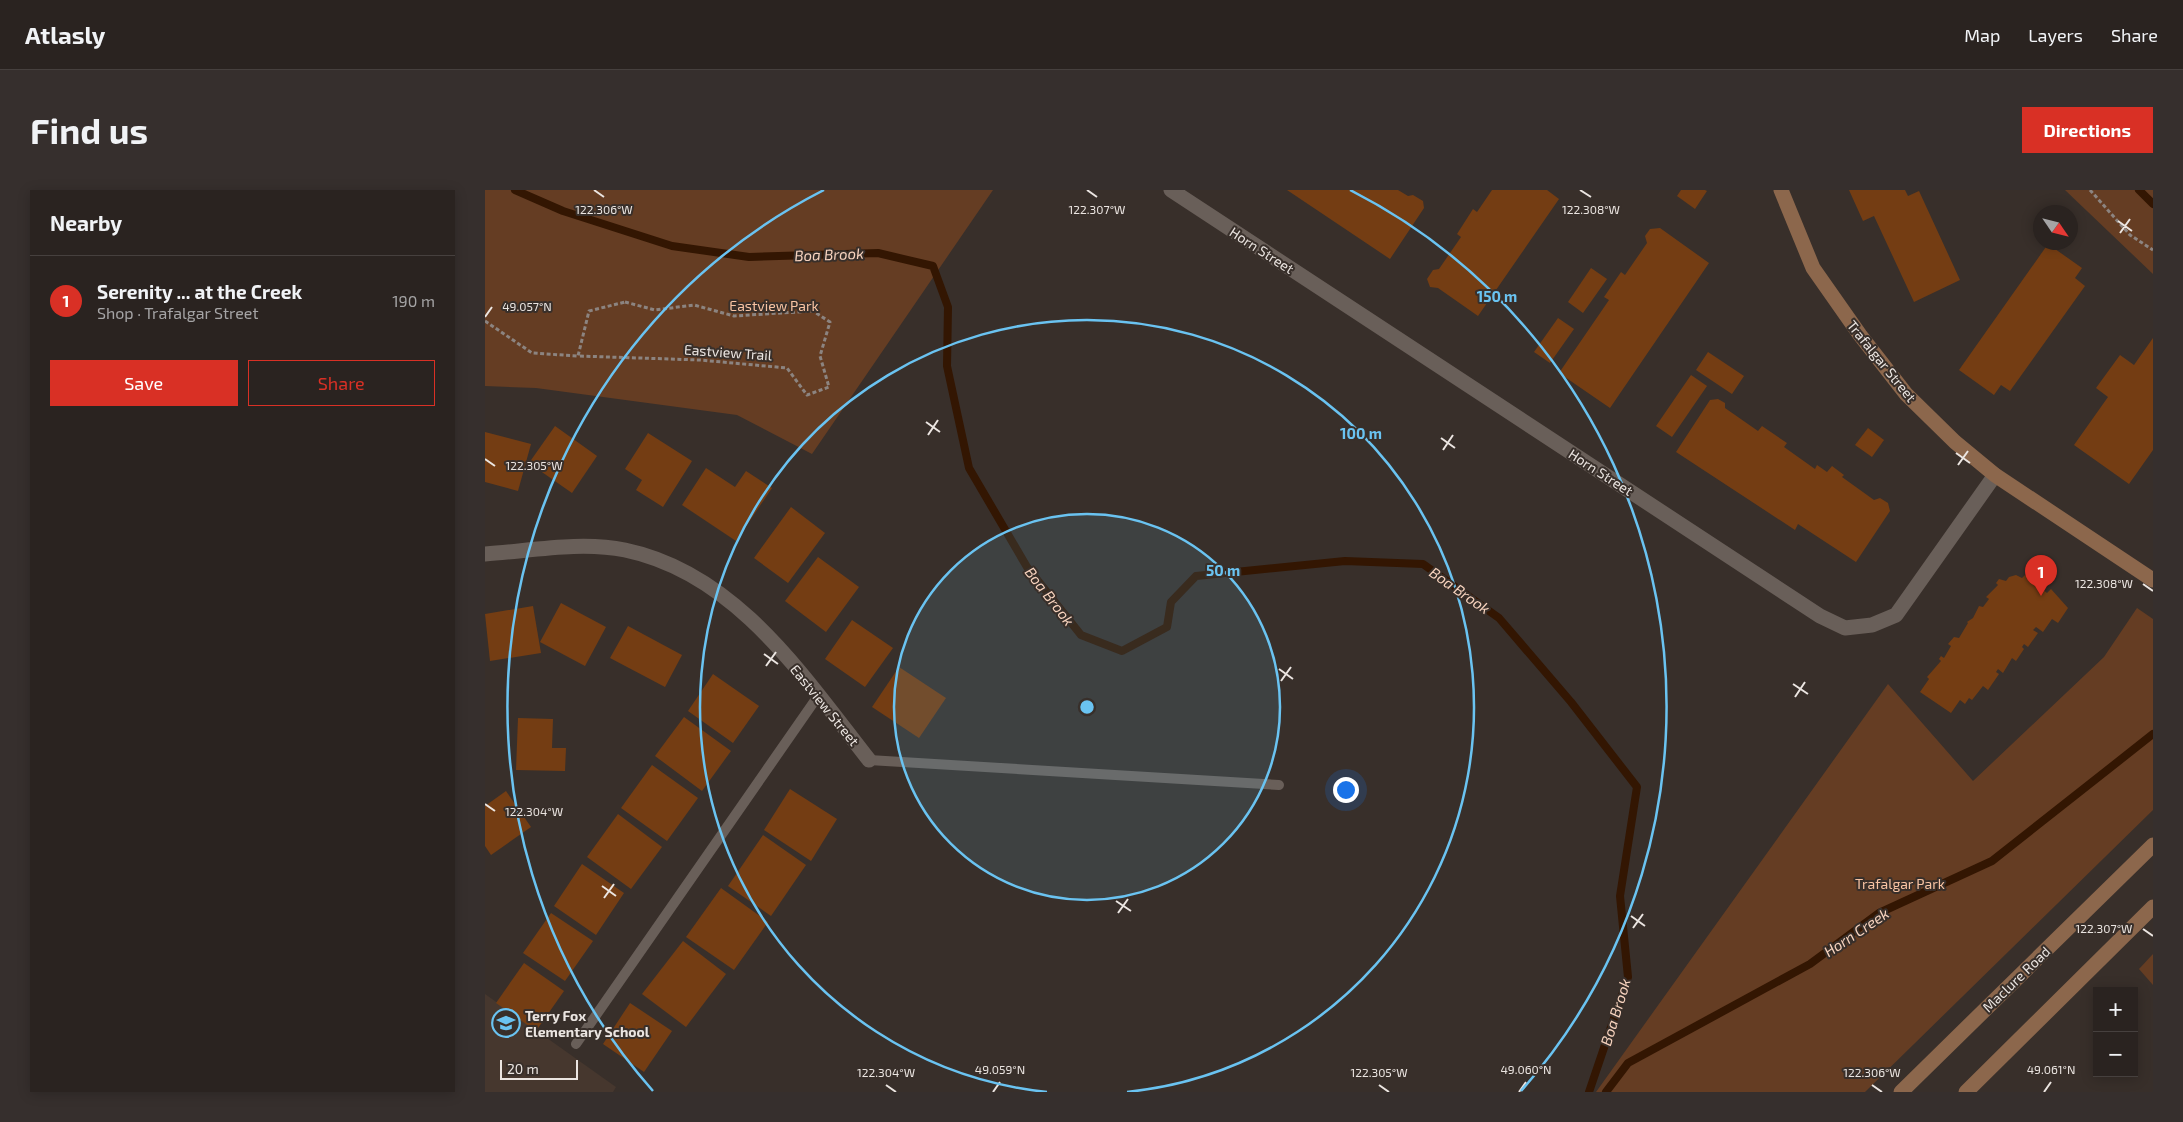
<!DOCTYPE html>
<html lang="en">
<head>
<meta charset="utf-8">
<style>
  :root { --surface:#2a2320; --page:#362f2d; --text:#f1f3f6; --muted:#a5a4a5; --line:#46403e; --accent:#d93025 }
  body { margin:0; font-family:"Exo 2",sans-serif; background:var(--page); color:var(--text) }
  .controls { position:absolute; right:15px; bottom:15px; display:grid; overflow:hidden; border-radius:0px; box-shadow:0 2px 12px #0003 }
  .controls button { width:45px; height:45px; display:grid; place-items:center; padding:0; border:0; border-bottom:1px solid var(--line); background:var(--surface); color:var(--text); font:25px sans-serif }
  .compass { position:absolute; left:1548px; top:15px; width:45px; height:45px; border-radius:50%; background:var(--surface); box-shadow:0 2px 12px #0003; rotate:125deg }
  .scale { position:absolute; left:15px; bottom:12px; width:78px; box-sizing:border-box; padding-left:5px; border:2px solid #ebe5e1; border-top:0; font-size:14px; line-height:18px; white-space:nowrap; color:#ebe5e1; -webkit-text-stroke:4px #382f2a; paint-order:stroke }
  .you { position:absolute; left:860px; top:599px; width:18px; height:18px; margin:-12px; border:4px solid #fff; border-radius:50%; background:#1a73e8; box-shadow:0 0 0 8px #1a73e833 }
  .badge { display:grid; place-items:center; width:32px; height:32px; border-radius:50%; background:var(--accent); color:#fff; font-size:16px; font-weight:700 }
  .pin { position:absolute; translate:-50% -41px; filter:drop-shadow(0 1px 2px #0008) }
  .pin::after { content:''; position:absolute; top:26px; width:18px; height:15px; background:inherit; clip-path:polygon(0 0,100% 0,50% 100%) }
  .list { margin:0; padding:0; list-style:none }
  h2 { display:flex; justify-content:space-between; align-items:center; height:65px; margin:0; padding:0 20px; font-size:21px }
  h2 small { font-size:16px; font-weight:400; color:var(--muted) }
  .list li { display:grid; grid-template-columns:32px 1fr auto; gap:15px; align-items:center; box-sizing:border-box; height:90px; padding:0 20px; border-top:1px solid var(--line) }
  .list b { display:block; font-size:19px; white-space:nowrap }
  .list p { margin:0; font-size:16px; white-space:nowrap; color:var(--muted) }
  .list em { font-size:16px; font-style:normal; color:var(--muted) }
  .actions { display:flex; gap:10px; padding:15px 20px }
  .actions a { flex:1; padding:11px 0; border:1px solid var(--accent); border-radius:0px; text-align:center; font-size:18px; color:var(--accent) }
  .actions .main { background:var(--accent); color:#fff }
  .map { position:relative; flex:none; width:1668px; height:902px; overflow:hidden; border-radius:0px }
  header { display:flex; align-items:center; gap:30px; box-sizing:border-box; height:70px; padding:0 25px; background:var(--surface); border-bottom:1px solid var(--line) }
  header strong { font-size:24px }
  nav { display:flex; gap:28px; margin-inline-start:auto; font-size:18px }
  .intro { display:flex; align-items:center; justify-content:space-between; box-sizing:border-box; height:120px; padding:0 30px }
  h1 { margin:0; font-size:35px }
  .button { padding:12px 22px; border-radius:0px; background:var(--accent); color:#fff; font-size:18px; font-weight:700 }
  main { display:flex; gap:30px; padding:0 30px }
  aside { flex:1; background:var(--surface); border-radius:0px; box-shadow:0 2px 12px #0003 }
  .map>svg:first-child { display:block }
</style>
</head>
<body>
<header>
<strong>Atlasly</strong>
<nav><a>Map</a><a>Layers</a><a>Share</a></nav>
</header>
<div class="intro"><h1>Find us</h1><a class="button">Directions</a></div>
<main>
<aside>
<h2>Nearby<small></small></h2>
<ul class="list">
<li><span class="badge">1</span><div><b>Serenity ... at the Creek</b><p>Shop · Trafalgar Street</p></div><em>190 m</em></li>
</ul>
<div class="actions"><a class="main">Save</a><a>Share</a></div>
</aside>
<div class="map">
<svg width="1668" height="902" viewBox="0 0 1668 902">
  <rect width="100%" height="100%" fill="#382f2a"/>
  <path fill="#46372e" d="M0,804L131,897L128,902H0Z"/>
  <g fill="#653d23">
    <path d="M0,0H508L327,264L252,225L51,198L0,196Z"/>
    <path d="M1580,0H1668V84Z"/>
    <path d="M1652,418L1668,429V620L1380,902H1111L1403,494L1488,591L1619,467Z"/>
    <path d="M1668,764V795L1654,779Z"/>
  </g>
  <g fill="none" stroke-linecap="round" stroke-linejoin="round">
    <g stroke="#331602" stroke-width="8">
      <path d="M30,0L78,21L187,56L264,67L393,63L448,76L463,117L462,176L484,278L542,377L596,445L637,461L682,437L686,412L711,386L860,371L938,374L1014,428L1086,512L1152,597L1135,706L1143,787L1104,902"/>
      <path d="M1654,0L1668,14"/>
      <path d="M1121,902L1143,873L1325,774L1394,723L1507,671L1668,544"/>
    </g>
  </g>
  <g fill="#743d13">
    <path d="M802,0H913L923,6L928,5L938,11L939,18L905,69Z"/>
    <path d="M1007,0H1062L1074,9L993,126L953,98L945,97L942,89L948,80L954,79L976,47L972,44L988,19L992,22Z"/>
    <path d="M1196,0H1220L1222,1L1210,19L1192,6Z"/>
    <path d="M1364,0H1420L1423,6L1434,1L1475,90L1429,112L1389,26L1378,31Z"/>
    <path d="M1175,38L1224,73L1125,218L1074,183L1124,110L1119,107L1136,82L1140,85L1162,53L1160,46L1165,39Z"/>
    <path d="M1563,54L1597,78L1590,88L1600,96L1525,201L1516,195L1509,205L1474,180Z"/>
    <path d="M1106,78L1122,89L1098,123L1083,112Z"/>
    <path d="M1073,128L1089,139L1065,173L1049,162Z"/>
    <path d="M1668,148V260L1644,294L1589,255L1623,207L1611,198L1635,165L1649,175Z"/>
    <path d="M1223,162L1259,186L1247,204L1211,180Z"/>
    <path d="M1206,185L1222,196L1187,247L1171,236Z"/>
    <path d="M1233,209L1240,213V218L1273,241L1277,236L1302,253L1299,257L1330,279L1332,275L1342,282L1347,276L1359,285L1357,287L1389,310L1395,308L1403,313L1405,321L1371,372L1313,334L1310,340L1191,262L1225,210Z"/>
    <path d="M70,236L112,266L87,303L44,273Z"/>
    <path d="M1383,238L1399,250L1387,267L1370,255Z"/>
    <path d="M0,242L46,254L33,301L0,292Z"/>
    <path d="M163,243L207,271L178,317L151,300L157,290L140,279Z"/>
    <path d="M221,278L250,297L261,281L287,298L251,351L197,315Z"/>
    <path d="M306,317L340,343L303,393L269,368Z"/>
    <path d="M333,367L374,397L341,442L300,411Z"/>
    <path d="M1531,385L1537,388L1540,385L1562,403L1566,399L1583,418L1573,433L1567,429L1558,442L1551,437L1548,440L1553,443L1543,457L1539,454L1537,457L1539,459L1531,471L1527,468L1518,483L1513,479L1511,482L1514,484L1503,500L1498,496L1487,510L1484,508L1480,514L1475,510L1466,523L1435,502L1444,489L1442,487L1456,471L1454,469L1456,466L1459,468L1466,456L1463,454L1469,447L1474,448L1483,433L1482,432L1488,428L1494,416L1498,417L1504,409L1501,407L1513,395L1511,393L1514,389L1521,391L1524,387Z"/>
    <path d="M76,413L121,437L100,476L55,452Z"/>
    <path d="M48,416L56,463L5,471L0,424Z"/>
    <path d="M367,430L408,458L380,497L340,469Z"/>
    <path d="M143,436L197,465L180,497L125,468Z"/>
    <path d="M414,477L461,508L434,548L387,517Z"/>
    <path d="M228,484L274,516L248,553L203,521Z"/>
    <path d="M199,527L246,561L217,601L170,566Z"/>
    <path d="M33,528L68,529L67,558H81L80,581L31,580Z"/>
    <path d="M167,575L213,608L182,651L136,618Z"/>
    <path d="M305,599L352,629L326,671L279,640Z"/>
    <path d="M21,601L46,637L6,665L0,656V616Z"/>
    <path d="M133,624L177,657L146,699L102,667Z"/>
    <path d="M278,645L321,675L286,726L243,696Z"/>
    <path d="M97,674L139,703L111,745L69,716Z"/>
    <path d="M236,698L283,732L249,780L201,747Z"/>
    <path d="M66,723L108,751L80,791L38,763Z"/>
    <path d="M198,751L241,784L201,837L157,804Z"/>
    <path d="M39,773L79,801L51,841L11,813Z"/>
    <path d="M145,813L187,841L159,882L118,854Z"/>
  </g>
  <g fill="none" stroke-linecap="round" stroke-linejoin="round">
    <g stroke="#8c8480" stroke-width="3" stroke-dasharray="4 2.5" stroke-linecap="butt">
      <path d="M1605,0L1645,45L1668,60"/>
      <path d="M140,112L170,120L209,115L249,126L328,121L345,132L335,166L344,197L322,205L302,178L215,170L93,166L104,121Z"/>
      <path d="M0,131L47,163L93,166"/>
    </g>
    <g stroke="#695f59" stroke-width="10">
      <path d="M384,570L794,595"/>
      <path d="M91,854L333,506"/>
    </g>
    <g stroke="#695f59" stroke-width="15">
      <path d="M686,0L1335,426L1360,438L1387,435L1411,425L1510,285"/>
      <path d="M0,364C45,361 95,351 140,360C251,383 318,486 384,570"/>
    </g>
    <g stroke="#8c674c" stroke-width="15">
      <path d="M1296,0L1328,78L1375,145L1421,204L1470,252L1510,285L1668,390"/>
      <path d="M1416,902L1668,655"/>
      <path d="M1481,902L1668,717"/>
    </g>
  </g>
  <path fill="none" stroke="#ebe5e1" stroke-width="2" d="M109,0L119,7M602,0L612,7M1095,0L1106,7M1633,31L1647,41M1635,43L1645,29M0,127L7,117M441,232L455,242M443,245L453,230M956,248L970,258M958,260L968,245M1471,263L1485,273M0,269L10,276M1473,275L1483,261M1658,394L1668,401M279,464L293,474M281,476L291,462M794,479L808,489M796,491L806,477M1308,494L1323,504M1310,507L1320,492M0,614L10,621M117,696L131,706M119,708L129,694M631,711L646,721M633,723L643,709M1146,726L1160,736M1148,738L1158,724M1658,739L1668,746M401,895L411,902M894,895L904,902M1387,895L1397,902M508,902L515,892M1034,902L1041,892M1559,902L1566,892"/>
  <circle cx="602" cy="517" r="193" fill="#6ac3f1" fill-opacity=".12"/>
  <g fill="none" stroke="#6ac3f1" stroke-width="2.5">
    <circle cx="602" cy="517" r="193"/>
    <path d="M562 902A387 387 0 1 1 642 902"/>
    <path d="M168 901A580 580 0 0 1 339 0M865 0A580 580 0 0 1 1036 901"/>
  </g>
  <defs>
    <symbol id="school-ring" viewBox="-11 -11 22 22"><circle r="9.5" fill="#382f2a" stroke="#6ac3f1" stroke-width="1.5"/><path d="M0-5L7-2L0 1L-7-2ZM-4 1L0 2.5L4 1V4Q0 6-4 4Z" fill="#6ac3f1"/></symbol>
  </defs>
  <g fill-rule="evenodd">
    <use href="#school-ring" x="5" y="817" width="32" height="32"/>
  </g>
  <g text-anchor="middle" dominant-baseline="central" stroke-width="4" stroke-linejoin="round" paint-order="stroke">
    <g font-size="14" fill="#ebe5e1" stroke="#382f2a">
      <text transform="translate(777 60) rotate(33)">Horn Street</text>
      <text transform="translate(243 162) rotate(4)">Eastview Trail</text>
      <text transform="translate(1397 171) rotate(51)">Trafalgar Street</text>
      <text transform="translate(1116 282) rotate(33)">Horn Street</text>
      <text transform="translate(340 515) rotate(51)">Eastview Street</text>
      <text transform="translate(1531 789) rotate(-44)">Maclure Road</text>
    </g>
    <g font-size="14" fill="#f9c4a3" stroke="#382f2a">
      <text x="289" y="115">Eastview Park</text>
      <text x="1415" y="693">Trafalgar Park</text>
    </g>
    <g font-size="14" font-weight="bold" fill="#ebe5e1" stroke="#382f2a" text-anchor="start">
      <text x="40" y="825">Terry Fox<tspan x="40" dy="16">Elementary School</tspan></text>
    </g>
    <g font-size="15" font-style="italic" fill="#f7d3be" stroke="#382f2a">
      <text transform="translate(344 64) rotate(-2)">Boa Brook</text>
      <text transform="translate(975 400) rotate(35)">Boa Brook</text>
      <text transform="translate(565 406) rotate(52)">Boa Brook</text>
      <text transform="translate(1371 742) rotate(-34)">Horn Creek</text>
      <text transform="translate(1130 822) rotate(-73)">Boa Brook</text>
    </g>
  </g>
  <g font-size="12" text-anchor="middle" fill="#ebe5e1" stroke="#382f2a" stroke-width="4" stroke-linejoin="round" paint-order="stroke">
    <text x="1106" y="24">122.308°W</text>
    <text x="119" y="24">122.306°W</text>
    <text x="612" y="24">122.307°W</text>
    <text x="42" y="121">49.057°N</text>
    <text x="49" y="280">122.305°W</text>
    <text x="1619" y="398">122.308°W</text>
    <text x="49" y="626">122.304°W</text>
    <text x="1619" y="743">122.307°W</text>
    <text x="515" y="884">49.059°N</text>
    <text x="1041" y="884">49.060°N</text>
    <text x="1566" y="884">49.061°N</text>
    <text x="401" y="887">122.304°W</text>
    <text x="894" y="887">122.305°W</text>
    <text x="1387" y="887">122.306°W</text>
  </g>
  <circle cx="602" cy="517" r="8" fill="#6ac3f1" stroke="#382f2a" stroke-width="2.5"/>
  <g font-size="15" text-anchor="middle" font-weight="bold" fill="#6ac3f1" stroke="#382f2a" stroke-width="4" stroke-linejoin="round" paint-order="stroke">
    <text x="1012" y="112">150 m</text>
    <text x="876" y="249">100 m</text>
    <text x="738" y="386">50 m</text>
  </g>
</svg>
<div class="controls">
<button>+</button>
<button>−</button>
</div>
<svg class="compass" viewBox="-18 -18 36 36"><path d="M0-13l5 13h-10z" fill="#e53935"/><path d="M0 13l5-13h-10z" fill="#a5a4a5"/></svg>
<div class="scale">20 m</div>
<div class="you"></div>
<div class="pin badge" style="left:1556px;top:406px">1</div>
</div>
</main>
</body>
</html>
